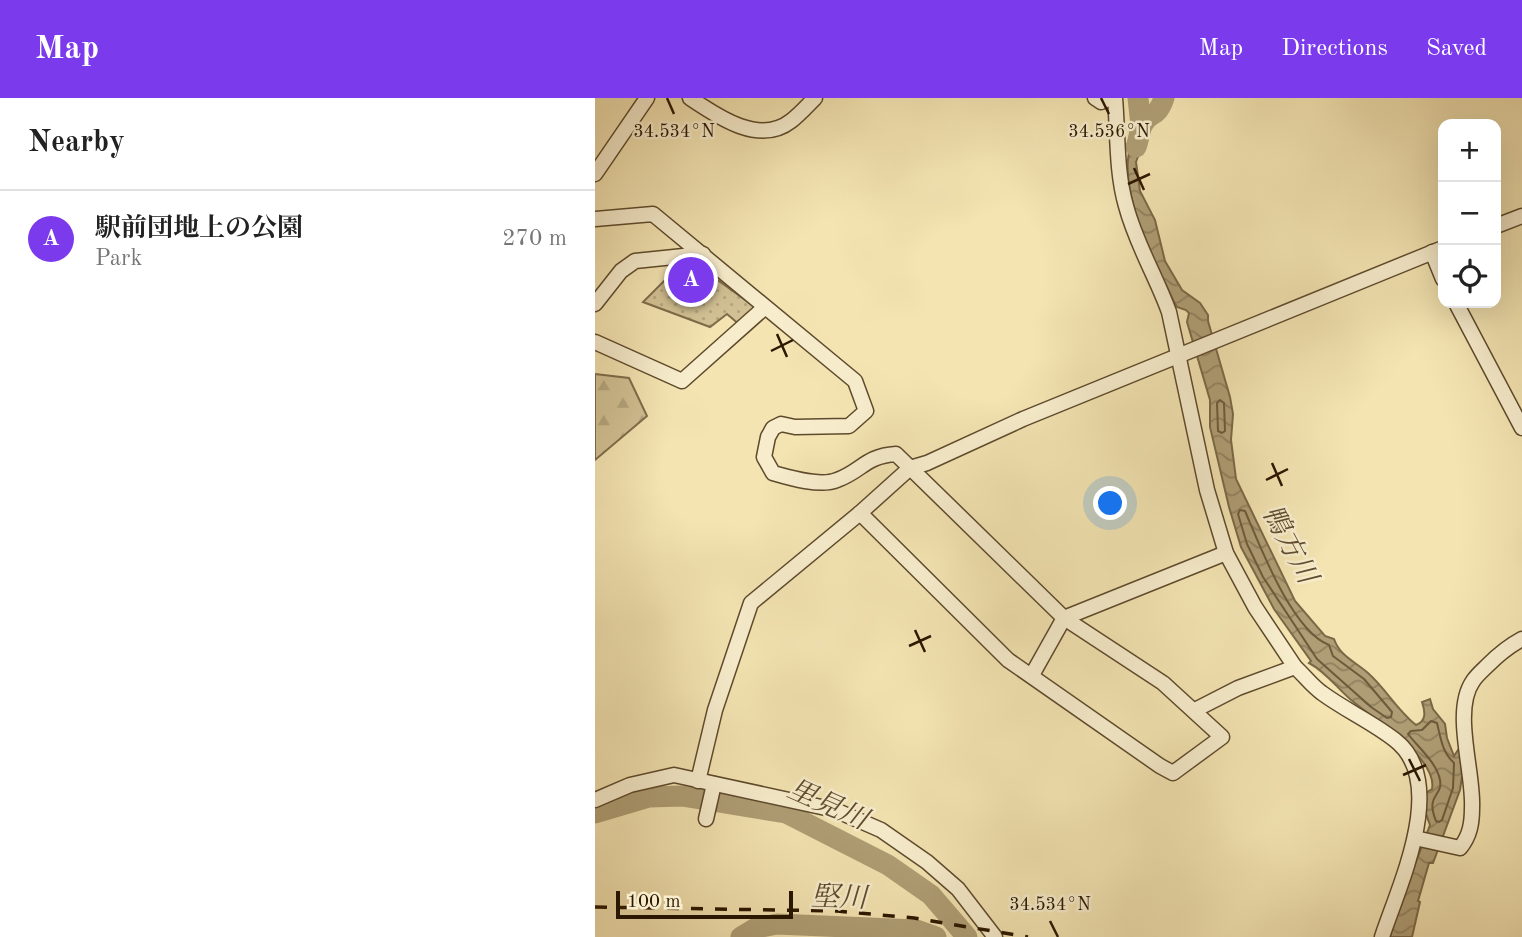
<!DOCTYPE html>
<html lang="en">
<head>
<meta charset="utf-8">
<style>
  :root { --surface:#fff; --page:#f2f2f2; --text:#222; --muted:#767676; --line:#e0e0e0; --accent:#7c3aed }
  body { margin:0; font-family:"Old Standard TT","Noto Serif JP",serif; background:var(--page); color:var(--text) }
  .controls { position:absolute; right:21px; top:21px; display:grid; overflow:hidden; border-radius:14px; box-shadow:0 7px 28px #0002 }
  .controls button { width:63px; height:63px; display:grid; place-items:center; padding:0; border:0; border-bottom:2px solid var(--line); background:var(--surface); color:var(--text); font:35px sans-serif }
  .scale { position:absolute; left:21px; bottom:18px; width:177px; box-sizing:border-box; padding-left:7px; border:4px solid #2c1700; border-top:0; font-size:19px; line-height:24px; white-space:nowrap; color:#2c1700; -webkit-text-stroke:5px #f7edcd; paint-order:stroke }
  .you { position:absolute; left:516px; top:406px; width:24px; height:24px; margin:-18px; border:5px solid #fff; border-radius:50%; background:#1a73e8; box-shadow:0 0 0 10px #1a73e833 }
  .badge { display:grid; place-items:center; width:46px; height:46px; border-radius:50%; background:var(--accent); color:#fff; font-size:23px; font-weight:700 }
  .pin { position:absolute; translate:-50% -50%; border:4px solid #fff; box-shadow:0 2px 7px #0006 }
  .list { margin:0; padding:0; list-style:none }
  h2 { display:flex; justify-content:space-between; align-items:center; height:91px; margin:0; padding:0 28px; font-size:30px }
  h2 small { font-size:23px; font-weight:400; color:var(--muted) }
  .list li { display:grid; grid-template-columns:46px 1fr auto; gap:21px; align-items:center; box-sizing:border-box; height:98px; padding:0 28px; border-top:2px solid var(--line) }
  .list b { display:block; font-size:26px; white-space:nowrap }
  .list p { margin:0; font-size:23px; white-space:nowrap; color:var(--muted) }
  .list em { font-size:23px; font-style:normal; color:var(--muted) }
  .icon { flex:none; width:38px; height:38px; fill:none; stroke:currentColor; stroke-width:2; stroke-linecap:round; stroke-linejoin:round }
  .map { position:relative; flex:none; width:927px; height:839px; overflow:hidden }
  header { display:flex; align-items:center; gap:42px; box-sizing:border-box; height:98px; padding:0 35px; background:var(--accent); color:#fff }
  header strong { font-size:33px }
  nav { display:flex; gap:38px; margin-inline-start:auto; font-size:24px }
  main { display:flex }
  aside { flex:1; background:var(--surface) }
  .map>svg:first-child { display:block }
</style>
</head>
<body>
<header>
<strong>Map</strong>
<nav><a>Map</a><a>Directions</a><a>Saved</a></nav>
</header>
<main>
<aside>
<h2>Nearby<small></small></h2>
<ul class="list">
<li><span class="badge">A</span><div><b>駅前団地上の公園</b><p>Park</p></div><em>270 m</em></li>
</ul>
</aside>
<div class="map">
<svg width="927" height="839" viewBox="0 0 927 839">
  <defs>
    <pattern id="forest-firs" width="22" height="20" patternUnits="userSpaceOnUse" patternTransform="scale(1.75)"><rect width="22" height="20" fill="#d1c194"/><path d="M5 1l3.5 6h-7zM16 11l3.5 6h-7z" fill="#b4a57e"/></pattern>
    <pattern id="park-dots" width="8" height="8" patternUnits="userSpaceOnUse" patternTransform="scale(1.75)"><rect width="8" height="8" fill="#d1c194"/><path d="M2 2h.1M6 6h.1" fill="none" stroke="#b4a57e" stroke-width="1.8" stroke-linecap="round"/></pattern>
    <pattern id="water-waves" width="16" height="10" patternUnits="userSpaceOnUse" patternTransform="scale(1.75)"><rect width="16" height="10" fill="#af9e75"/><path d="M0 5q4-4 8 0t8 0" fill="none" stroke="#8f805e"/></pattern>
  </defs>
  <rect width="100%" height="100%" fill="#f3e4b2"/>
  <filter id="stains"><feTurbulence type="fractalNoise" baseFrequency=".00286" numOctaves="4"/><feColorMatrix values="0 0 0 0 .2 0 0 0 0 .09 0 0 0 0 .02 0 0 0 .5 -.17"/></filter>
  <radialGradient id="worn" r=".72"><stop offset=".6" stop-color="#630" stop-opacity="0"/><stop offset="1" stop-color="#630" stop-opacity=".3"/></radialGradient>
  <path fill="url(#forest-firs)" stroke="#7e6c4a" stroke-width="2" d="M0,276L34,280L52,318L0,362Z"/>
  <path fill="url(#park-dots)" stroke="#7e6c4a" stroke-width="2" d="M92,160L160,209L146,228L132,216L115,229L48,204Z"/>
  <path fill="url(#water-waves)" stroke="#7b6846" stroke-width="2" d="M543,23L553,25L548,36L547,48L541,64L545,93L560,122L570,163L587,192L605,205L613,217V223L635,299L638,316L636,342L641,381L700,503L730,538L739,541C745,558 759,563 773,575C791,591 802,612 821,627C832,623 830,613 827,604L835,601L838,611L850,626L852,640L859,658L863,652L865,653L867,679L865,692L838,765H834L823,803L825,804L817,839H792L835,727L831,716L829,696L837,691C843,659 775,619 755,601C741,589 731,574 714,565L716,563L679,511L646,449L634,409L615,329V302L592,224L594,215L591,212L582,209L578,202C559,162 529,106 533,61C534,49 540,35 543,23Z"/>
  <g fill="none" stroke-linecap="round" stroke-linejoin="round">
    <g stroke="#6e5a3a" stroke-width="2">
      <path d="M625,302L629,305L630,333L627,335L623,333L622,305Z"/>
      <path d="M645,412L650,413C665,448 697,533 734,547L738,558L769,581L797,614L796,619L792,620L776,609L722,561L668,479L652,446L643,416Z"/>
      <path d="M836,623L842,625C846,641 847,654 859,665L858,690L847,722L844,724L841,723C830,696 848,699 845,682C842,665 823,649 813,636L816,633L827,632Z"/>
    </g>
    <g stroke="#af9e75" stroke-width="21">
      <path d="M543,0L546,28"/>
      <path d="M541,49C544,42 544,33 548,26C555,13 562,21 569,0"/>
      <path d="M0,715L54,699L87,698L191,715L293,767L336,797L372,839"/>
      <path d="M146,839L161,830L182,826L321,832L341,839"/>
    </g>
    <defs>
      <g id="minor">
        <path d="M95,0C122,18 164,48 196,23C204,17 212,8 220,0"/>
        <path d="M500,0L506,4L515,0"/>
        <path d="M520,0C523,35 521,74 531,108C541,146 561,178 574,214L612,392L631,455L660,509L700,569L643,590L600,612"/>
        <path d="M0,76L52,0"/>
        <path d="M0,121L58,116L260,283L271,313L254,328L200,329L186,326L178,330L173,339L169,359L178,375C195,380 226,389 242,382C267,373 270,358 301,356L469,520L568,585L627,639L578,675L565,668L413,562L265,415"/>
        <path d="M901,128L927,118"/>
        <path d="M837,154L848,181"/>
        <path d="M861,205L927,330"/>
        <path d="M0,206L26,173L40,163L108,156"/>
        <path d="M0,244L87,283L169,210"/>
        <path d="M700,569C709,577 717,588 727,595C750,612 777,624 800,642C854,684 804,787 787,839"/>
        <path d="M437,577L469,520L631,455"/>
        <path d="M103,683L120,612L156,505L265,415L315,370L332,365L428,321L848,150"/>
        <path d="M0,702L35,687L79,677L240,712L286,732L332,764L363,791L400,839"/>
        <path d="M111,721L119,686"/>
        <path d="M820,740L865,750C875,738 877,725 877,710C879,674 857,613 878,583C882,577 888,572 893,567C903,557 914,548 927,541"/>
      </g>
    </defs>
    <use href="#minor" stroke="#5e4a2c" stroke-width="17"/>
    <use href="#minor" stroke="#f7edcd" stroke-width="14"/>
    <path stroke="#2c1700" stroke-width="3.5" stroke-dasharray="12 12" stroke-linecap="butt" d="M0,809L242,813L319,820L433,839"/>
  </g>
  <path fill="none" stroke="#2c1700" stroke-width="2.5" d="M72,0L79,16M506,0L514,16M539,70L549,92M533,86L555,76M182,236L192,259M176,253L198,242M677,365L687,388M671,382L693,371M320,532L330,554M314,548L336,538M814,661L825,683M808,677L831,667M455,823L463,839"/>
  <g text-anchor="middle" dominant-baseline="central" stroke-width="5" stroke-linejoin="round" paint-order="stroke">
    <g font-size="28" font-style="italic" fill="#604d2f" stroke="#f7edcd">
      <text transform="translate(693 447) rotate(62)">鴨方川</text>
      <text transform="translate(232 708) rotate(24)">里見川</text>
      <text transform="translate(244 801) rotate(2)">堅川</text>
    </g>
  </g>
  <g font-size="18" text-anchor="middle" fill="#2c1700" stroke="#f7edcd" stroke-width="5" stroke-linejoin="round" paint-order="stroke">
    <text x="79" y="39">34.534°N</text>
    <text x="514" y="39">34.536°N</text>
    <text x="455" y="812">34.534°N</text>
  </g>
  <rect width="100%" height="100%" filter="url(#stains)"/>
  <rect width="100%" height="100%" fill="url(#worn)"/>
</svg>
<div class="controls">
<button>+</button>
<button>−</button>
<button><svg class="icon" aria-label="locate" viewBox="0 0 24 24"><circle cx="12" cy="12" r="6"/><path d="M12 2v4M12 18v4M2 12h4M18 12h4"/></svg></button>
</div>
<div class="scale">100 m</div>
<div class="you"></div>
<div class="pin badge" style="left:96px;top:182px">A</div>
</div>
</main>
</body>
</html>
